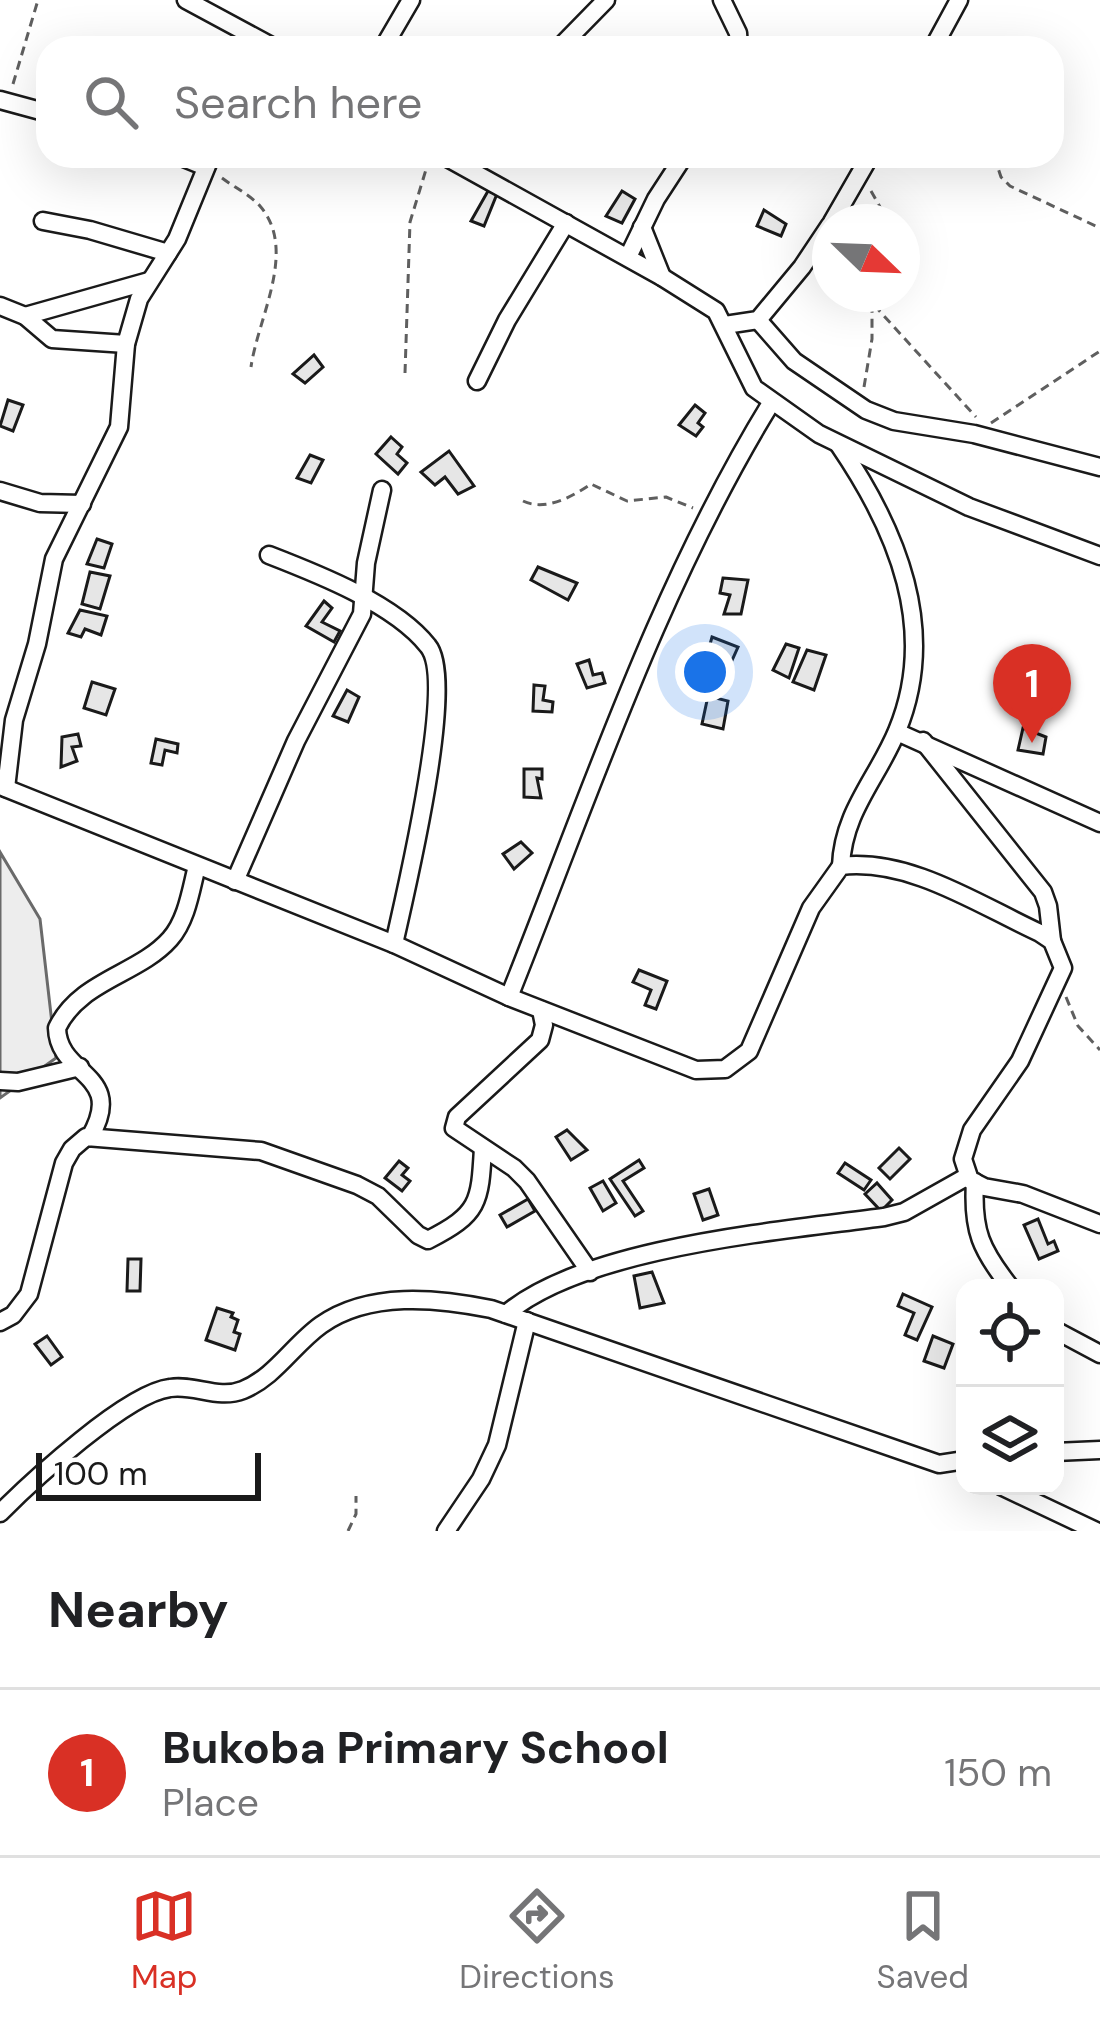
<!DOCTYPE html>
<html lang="en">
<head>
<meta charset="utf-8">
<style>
  :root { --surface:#fff; --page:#f6f6f6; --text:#202124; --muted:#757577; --line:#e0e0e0; --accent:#d93025 }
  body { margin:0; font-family:"DM Sans",sans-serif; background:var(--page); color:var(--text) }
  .controls { position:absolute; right:36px; bottom:36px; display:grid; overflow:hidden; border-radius:24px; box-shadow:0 12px 48px #0002 }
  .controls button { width:108px; height:108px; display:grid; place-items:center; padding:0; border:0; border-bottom:3px solid var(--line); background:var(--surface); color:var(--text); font:60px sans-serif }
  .compass { position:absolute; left:812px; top:204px; width:108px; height:108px; border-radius:50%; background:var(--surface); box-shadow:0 12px 48px #0002; rotate:113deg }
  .scale { position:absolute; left:36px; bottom:30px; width:225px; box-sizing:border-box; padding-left:12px; border:6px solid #1a1a1a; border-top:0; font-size:33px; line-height:42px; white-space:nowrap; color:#1a1a1a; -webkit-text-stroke:9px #fff; paint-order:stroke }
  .you { position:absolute; left:705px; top:672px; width:42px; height:42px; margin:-30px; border:9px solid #fff; border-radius:50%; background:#1a73e8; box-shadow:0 0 0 18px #1a73e833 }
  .badge { display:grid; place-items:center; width:78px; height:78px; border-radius:50%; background:var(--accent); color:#fff; font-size:39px; font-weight:700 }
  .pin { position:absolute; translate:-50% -99px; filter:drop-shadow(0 3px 6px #0008) }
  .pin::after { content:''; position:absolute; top:63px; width:42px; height:36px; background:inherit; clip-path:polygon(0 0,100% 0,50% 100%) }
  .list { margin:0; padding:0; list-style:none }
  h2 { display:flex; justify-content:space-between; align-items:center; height:156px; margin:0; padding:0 48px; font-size:51px }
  h2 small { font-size:39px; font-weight:400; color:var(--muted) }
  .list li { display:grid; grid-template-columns:78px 1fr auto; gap:36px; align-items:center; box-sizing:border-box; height:168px; padding:0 48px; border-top:3px solid var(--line) }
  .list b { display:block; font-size:45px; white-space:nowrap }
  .list p { margin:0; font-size:39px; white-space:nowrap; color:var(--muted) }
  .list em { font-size:39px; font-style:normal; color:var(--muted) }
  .icon { flex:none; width:66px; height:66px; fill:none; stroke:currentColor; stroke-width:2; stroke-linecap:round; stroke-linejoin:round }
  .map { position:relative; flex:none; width:1100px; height:1531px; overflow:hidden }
  .search { position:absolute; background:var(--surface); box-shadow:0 12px 48px #0002; left:36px; right:36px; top:36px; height:132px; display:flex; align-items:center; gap:30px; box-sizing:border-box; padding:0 42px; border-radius:36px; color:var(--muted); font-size:45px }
  .sheet { height:324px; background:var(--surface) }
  nav { display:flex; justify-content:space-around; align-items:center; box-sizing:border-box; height:168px; border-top:3px solid var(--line); background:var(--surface); font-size:33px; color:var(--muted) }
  nav a { display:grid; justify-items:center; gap:6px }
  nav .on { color:var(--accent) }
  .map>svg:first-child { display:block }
</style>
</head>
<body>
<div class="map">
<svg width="1100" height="1531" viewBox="0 0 1100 1531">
  <rect width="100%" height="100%" fill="#fff"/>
  <path fill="#ededed" stroke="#6a6a6a" stroke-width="3" d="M0,852L40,919L56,1058L0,1098Z"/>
  <g fill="#e6e6e6" stroke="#1a1a1a" stroke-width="3">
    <path d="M488,191L497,194L484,226L471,221Z"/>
    <path d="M622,191L635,199L622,223L606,216Z"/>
    <path d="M764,210L786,224L781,236L757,226Z"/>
    <path d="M314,355L323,367L305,383L293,374Z"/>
    <path d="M8,400L23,405L13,431L0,426Z"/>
    <path d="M695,405L705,413L698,423L703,427L696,436L679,425Z"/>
    <path d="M391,437L402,447L397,454L407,463L398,474L376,454Z"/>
    <path d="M449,451L474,486L458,494L445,477L435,485L421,472Z"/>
    <path d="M310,455L323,460L311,483L297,478Z"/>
    <path d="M97,539L112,544L104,568L87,564Z"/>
    <path d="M538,567L577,583L568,600L531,580Z"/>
    <path d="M90,572L110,576L100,609L82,604Z"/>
    <path d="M723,578L748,580L741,614H724L730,595L720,593Z"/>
    <path d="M324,601L332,608L322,622L340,631L334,642L306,626Z"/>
    <path d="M80,610L107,616L101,635L85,629L81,637L68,633Z"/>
    <path d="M712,637L738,647L725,676L703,670Z"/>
    <path d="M786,644L799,648L789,678L773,670Z"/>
    <path d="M807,650L826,655L814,690L793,682Z"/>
    <path d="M589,660L593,675L602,673L605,683L587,688L577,664Z"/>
    <path d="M92,682L115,689L106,715L84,708Z"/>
    <path d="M534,685L545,686L543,700L553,702L552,712L533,711Z"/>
    <path d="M347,690L359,697L348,722L333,716Z"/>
    <path d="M708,696L728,701L723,729L702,724Z"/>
    <path d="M1023,728L1046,737L1043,754L1018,750Z"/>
    <path d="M78,734L81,746L72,747L77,761L61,767L62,737Z"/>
    <path d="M156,739L178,744L177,753L165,750L162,765L151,763Z"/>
    <path d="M524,769H542V779L537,778L541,798L524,797Z"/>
    <path d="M521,842L532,853L514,869L503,854Z"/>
    <path d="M639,970L667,981L656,1009L645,1005L651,990L633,982Z"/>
    <path d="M567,1130L587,1150L571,1160L556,1137Z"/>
    <path d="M899,1148L910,1159L890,1179L879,1168Z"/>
    <path d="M639,1160L644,1168L623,1181L643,1211L635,1216L610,1179Z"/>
    <path d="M399,1161L408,1168L402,1175L410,1181L402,1191L385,1178Z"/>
    <path d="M845,1163L871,1180L864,1190L838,1173Z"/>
    <path d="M603,1181L616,1203L603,1211L590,1188Z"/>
    <path d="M877,1183L892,1200L881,1211L865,1194Z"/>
    <path d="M709,1189L718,1215L703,1220L694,1194Z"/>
    <path d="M528,1199L535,1211L507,1227L500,1215Z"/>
    <path d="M1038,1219L1048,1244L1054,1241L1058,1251L1039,1259L1024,1225Z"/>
    <path d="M128,1259H141L140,1291H127Z"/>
    <path d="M652,1272L664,1303L640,1308L634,1276Z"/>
    <path d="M903,1294L932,1307L917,1340L905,1335L914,1313L898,1306Z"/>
    <path d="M217,1308L233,1313L231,1317L238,1320L234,1332L240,1334L235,1350L206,1340Z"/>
    <path d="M47,1336L62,1357L51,1365L35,1344Z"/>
    <path d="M933,1336L953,1344L944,1368L924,1361Z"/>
  </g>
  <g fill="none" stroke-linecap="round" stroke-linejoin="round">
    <defs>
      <g id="minor">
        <path d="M186,0L275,48"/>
        <path d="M722,0L738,33L739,48"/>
        <path d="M383,48L411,0"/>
        <path d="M559,48L606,0"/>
        <path d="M933,48L959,0"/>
        <path d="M0,100L48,113"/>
        <path d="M179,156L206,167"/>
        <path d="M444,156L662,277L716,311L754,388L819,434L969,507L1100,556"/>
        <path d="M43,221L90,230L168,253"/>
        <path d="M832,222L870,156"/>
        <path d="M642,227L662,277"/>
        <path d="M628,257L656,199L684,156"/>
        <path d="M0,306L25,316L52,339L126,344"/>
        <path d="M25,316L149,281"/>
        <path d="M758,320L794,361L866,410L894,421L974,434L1100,467"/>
        <path d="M725,325L758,320L802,267L830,225"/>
        <path d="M477,381L507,320L566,223"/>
        <path d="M839,445C897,530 939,630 897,731C877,779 843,812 841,866"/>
        <path d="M0,491L40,503L82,504"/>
        <path d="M269,555C318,574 395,604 428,646C457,681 405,894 394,944"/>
        <path d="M897,732L1100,823"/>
        <path d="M923,741L1043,892L1048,906L1052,941"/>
        <path d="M0,786L394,944L509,997L696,1070L725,1069L749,1051L811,908L841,866C910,858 979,905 1040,933L1052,941L1063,968L1020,1061L972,1130L963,1159L970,1180L984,1187L1023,1194L1100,1224"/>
        <path d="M6,788L14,720L37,644L54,559L119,427L126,344L139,299L177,239L211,156"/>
        <path d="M235,881L296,741L362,614L366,563L382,490"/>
        <path d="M509,997C589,797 658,587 771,403"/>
        <path d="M541,1010L544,1025L540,1040L457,1117L454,1128L514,1168L527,1181L590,1272"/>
        <path d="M0,1081L18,1082L80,1067"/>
        <path d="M90,1137C127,1073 58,1077 57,1028C80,980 138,975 170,939C187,920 191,889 197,866"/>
        <path d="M975,1182C972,1231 981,1250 1011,1288"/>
        <path d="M506,1314C585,1247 781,1231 884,1217L904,1212L968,1176"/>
        <path d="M0,1322L13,1315L29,1294L64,1163L72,1149L86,1137L261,1151L357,1185L378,1196L418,1235L428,1240C479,1214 480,1203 483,1148"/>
        <path d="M1055,1330L1100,1354"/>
        <path d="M1055,1452L1100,1450"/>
        <path d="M1001,1486L1096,1531"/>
        <path d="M0,1513C32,1481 127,1393 170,1388C195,1384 218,1400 243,1390C275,1377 293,1345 321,1325C369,1291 437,1298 491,1309L939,1464L965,1460"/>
        <path d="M446,1531L481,1479L497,1445L527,1321"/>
      </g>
    </defs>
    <use href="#minor" stroke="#1a1a1a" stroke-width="21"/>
    <g stroke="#5f5f5f" stroke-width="3" stroke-dasharray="9 6" stroke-linecap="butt">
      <path d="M13,84L38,0"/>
      <path d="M994,156L1001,177L1010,186L1100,228"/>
      <path d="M222,178C234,187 250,195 260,206C298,250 258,317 251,367"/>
      <path d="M871,191L880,207V222"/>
      <path d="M864,294L976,417"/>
      <path d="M405,373L410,222L428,163"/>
      <path d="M864,387L872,339V294"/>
      <path d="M991,423L1100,351"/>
      <path d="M523,501C546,512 573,496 591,484L627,501L666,497L693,508"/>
      <path d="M1066,997L1078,1026L1100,1050"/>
      <path d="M348,1531L356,1514V1496"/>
    </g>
    <use href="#minor" stroke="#fff" stroke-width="16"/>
  </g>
</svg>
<div class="controls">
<button><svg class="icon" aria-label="locate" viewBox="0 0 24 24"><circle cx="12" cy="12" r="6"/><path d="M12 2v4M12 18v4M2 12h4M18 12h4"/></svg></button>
<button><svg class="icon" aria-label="layers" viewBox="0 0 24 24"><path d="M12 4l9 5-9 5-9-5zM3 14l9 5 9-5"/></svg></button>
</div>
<svg class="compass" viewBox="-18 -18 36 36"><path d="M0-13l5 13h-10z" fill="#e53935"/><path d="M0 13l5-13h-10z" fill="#757577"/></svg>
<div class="scale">100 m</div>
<div class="you"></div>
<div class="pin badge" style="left:1032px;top:743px">1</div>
<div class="search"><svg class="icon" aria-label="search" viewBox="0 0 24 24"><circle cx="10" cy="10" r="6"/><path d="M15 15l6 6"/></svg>Search here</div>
</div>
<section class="sheet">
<h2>Nearby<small></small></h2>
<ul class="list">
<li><span class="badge">1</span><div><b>Bukoba Primary School</b><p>Place</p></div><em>150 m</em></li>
</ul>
</section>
<nav>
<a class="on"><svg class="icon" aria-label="map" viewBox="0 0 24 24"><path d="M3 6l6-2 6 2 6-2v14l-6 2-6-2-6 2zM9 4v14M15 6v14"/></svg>Map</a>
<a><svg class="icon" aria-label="directions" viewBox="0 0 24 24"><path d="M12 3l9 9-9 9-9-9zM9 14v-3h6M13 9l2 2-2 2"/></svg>Directions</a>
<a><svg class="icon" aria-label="saved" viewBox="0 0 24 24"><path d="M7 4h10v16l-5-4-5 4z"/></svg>Saved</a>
</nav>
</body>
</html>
